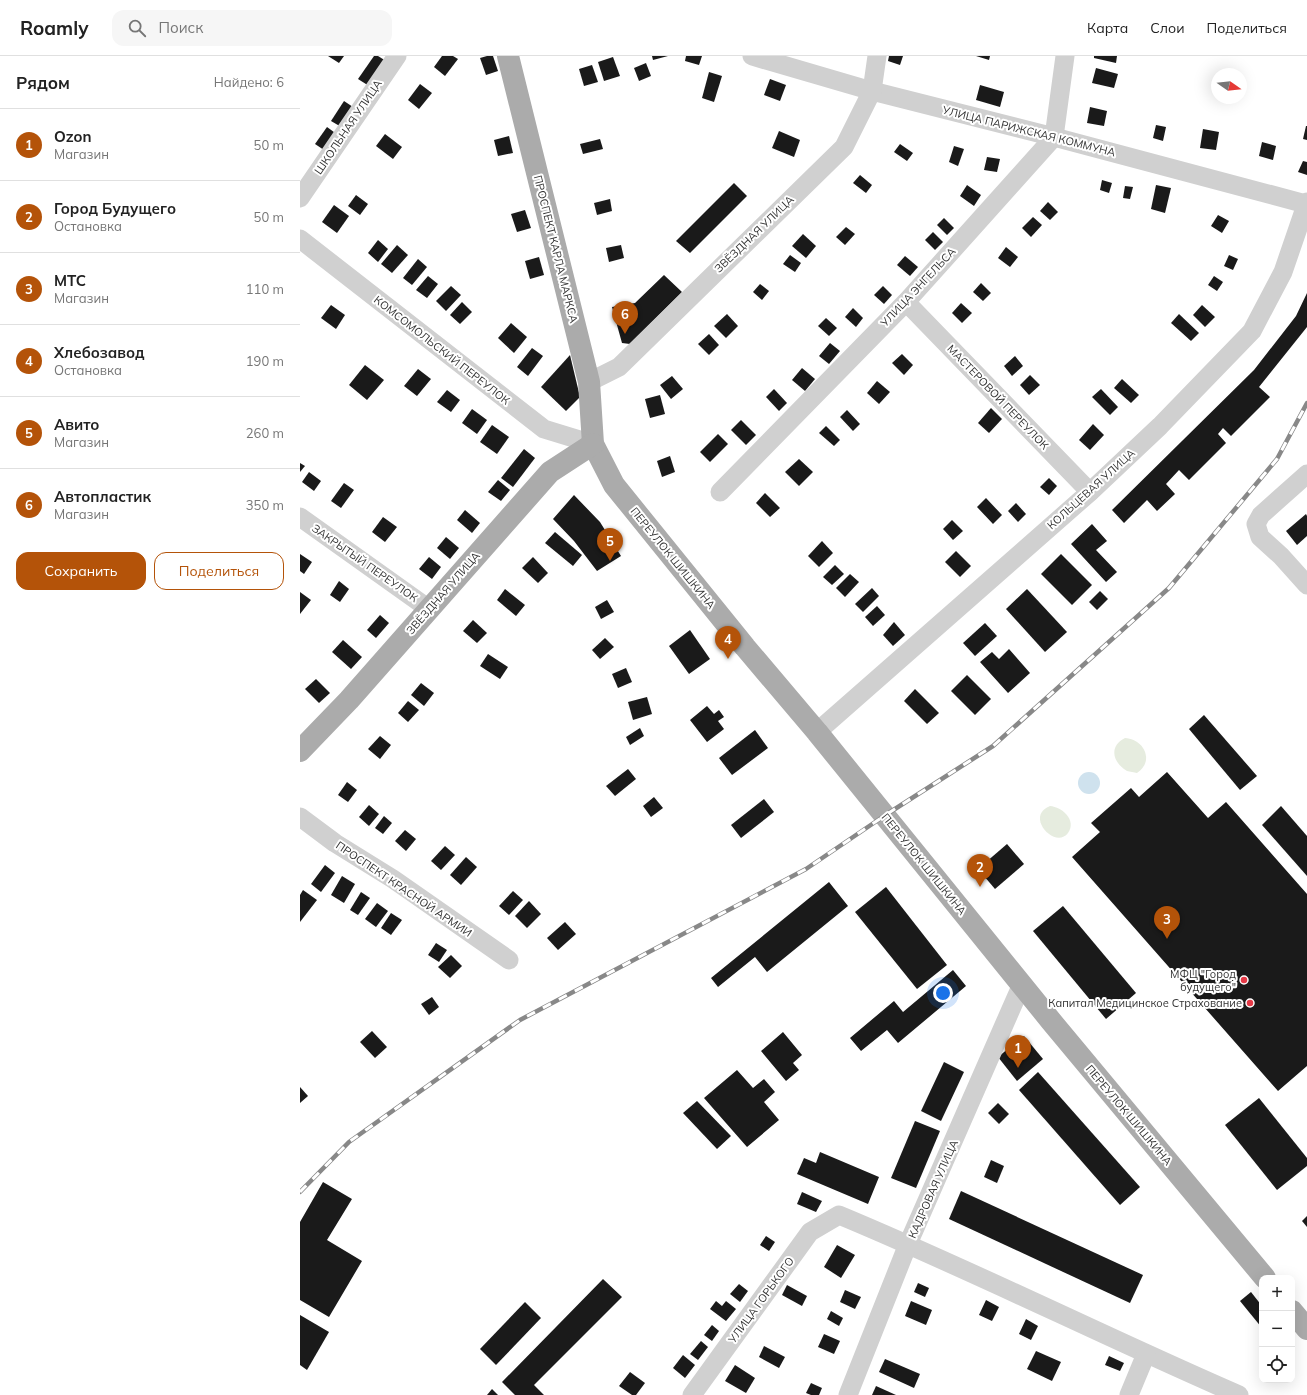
<!DOCTYPE html>
<html lang="ru">
<head>
<meta charset="utf-8">
<style>
  :root { --surface:#fff; --page:#f6f6f6; --text:#222; --muted:#767676; --line:#e0e0e0; --accent:#b45309 }
  body { margin:0; font-family:Mulish,sans-serif; background:var(--page); color:var(--text) }
  .controls { position:absolute; right:12px; bottom:12px; display:grid; overflow:hidden; border-radius:8px; box-shadow:0 4px 16px #0002 }
  .controls button { width:36px; height:36px; display:grid; place-items:center; padding:0; border:0; border-bottom:1px solid var(--line); background:var(--surface); color:var(--text); font:20px sans-serif }
  .compass { position:absolute; left:911px; top:12px; width:36px; height:36px; border-radius:50%; background:var(--surface); box-shadow:0 4px 16px #0002; rotate:104deg }
  .you { position:absolute; left:643px; top:937px; width:14px; height:14px; margin:-10px; border:3px solid #fff; border-radius:50%; background:#1a73e8; box-shadow:0 0 0 6px #1a73e833 }
  .badge { display:grid; place-items:center; width:26px; height:26px; border-radius:50%; background:var(--accent); color:#fff; font-size:13px; font-weight:700 }
  .pin { position:absolute; translate:-50% -33px; filter:drop-shadow(0 1px 2px #0008) }
  .pin::after { content:''; position:absolute; top:21px; width:14px; height:12px; background:inherit; clip-path:polygon(0 0,100% 0,50% 100%) }
  .list { margin:0; padding:0; list-style:none }
  h2 { display:flex; justify-content:space-between; align-items:center; height:52px; margin:0; padding:0 16px; font-size:17px }
  h2 small { font-size:13px; font-weight:400; color:var(--muted) }
  .list li { display:grid; grid-template-columns:26px 1fr auto; gap:12px; align-items:center; box-sizing:border-box; height:72px; padding:0 16px; border-top:1px solid var(--line) }
  .list b { display:block; font-size:15px; white-space:nowrap }
  .list p { margin:0; font-size:13px; white-space:nowrap; color:var(--muted) }
  .list em { font-size:13px; font-style:normal; color:var(--muted) }
  .actions { display:flex; gap:8px; padding:12px 16px }
  .actions a { flex:1; padding:9px 0; border:1px solid var(--accent); border-radius:12px; text-align:center; font-size:14px; color:var(--accent) }
  .actions .main { background:var(--accent); color:#fff }
  .icon { flex:none; width:22px; height:22px; fill:none; stroke:currentColor; stroke-width:2; stroke-linecap:round; stroke-linejoin:round }
  .map { position:relative; flex:none; width:1007px; height:1339px; overflow:hidden }
  header { display:flex; align-items:center; gap:24px; box-sizing:border-box; height:56px; padding:0 20px; background:var(--surface); border-bottom:1px solid var(--line) }
  header strong { font-size:19px }
  nav { display:flex; gap:22px; margin-inline-start:auto; font-size:14px }
  .search { width:280px; height:36px; background:var(--page); display:flex; align-items:center; gap:10px; box-sizing:border-box; padding:0 14px; border-radius:12px; color:var(--muted); font-size:15px }
  main { display:flex }
  aside { flex:1; background:var(--surface) }
  .map>svg:first-child { display:block }
</style>
</head>
<body>
<header>
<strong>Roamly</strong>
<div class="search"><svg class="icon" aria-label="search" viewBox="0 0 24 24"><circle cx="10" cy="10" r="6"/><path d="M15 15l6 6"/></svg>Поиск</div>
<nav><a>Карта</a><a>Слои</a><a>Поделиться</a></nav>
</header>
<main>
<aside>
<h2>Рядом<small>Найдено: 6</small></h2>
<ul class="list">
<li><span class="badge">1</span><div><b>Ozon</b><p>Магазин</p></div><em>50 m</em></li>
<li><span class="badge">2</span><div><b>Город Будущего</b><p>Остановка</p></div><em>50 m</em></li>
<li><span class="badge">3</span><div><b>МТС</b><p>Магазин</p></div><em>110 m</em></li>
<li><span class="badge">4</span><div><b>Хлебозавод</b><p>Остановка</p></div><em>190 m</em></li>
<li><span class="badge">5</span><div><b>Авито</b><p>Магазин</p></div><em>260 m</em></li>
<li><span class="badge">6</span><div><b>Автопластик</b><p>Магазин</p></div><em>350 m</em></li>
</ul>
<div class="actions"><a class="main">Сохранить</a><a>Поделиться</a></div>
</aside>
<div class="map">
<svg width="1007" height="1339" viewBox="0 0 1007 1339">
  <rect width="100%" height="100%" fill="#fff"/>
  <g fill="#e6ecdf">
    <path d="M825,682C844,683 855,705 837,717C834,716 830,716 827,715C812,706 809,690 825,682Z"/>
    <path d="M750,750C762,751 777,764 768,777C755,794 724,760 750,750Z"/>
  </g>
  <circle fill="#cfe2ee" cx="789" cy="727" r="11"/>
  <g fill="#1a1a1a">
    <path d="M28,0H44L39,7Z"/>
    <path d="M74,0H78L86,5L69,30L58,23Z"/>
    <path d="M142,0H153L158,3L145,20L134,11Z"/>
    <path d="M187,0H193L198,15L186,19L180,2Z"/>
    <path d="M352,0H368L353,4Z"/>
    <path d="M386,0H402L399,9L385,5Z"/>
    <path d="M589,0H603L600,9L588,5Z"/>
    <path d="M676,0H690L689,4Z"/>
    <path d="M794,0H817L816,7L794,2Z"/>
    <path d="M313,1L320,20L304,25L298,6Z"/>
    <path d="M346,7L351,20L339,25L334,12Z"/>
    <path d="M292,9L298,26L284,30L279,13Z"/>
    <path d="M796,12L818,18L814,32L792,27Z"/>
    <path d="M409,16L422,20L414,46L402,42Z"/>
    <path d="M470,23L486,29L480,45L464,39Z"/>
    <path d="M120,28L132,37L119,53L108,44Z"/>
    <path d="M680,29L704,36L700,51L676,44Z"/>
    <path d="M44,45L56,53L43,72L31,65Z"/>
    <path d="M790,51L807,55L804,70L787,67Z"/>
    <path d="M856,69L866,71L863,85L853,82Z"/>
    <path d="M1006,70H1007V84L1003,83Z"/>
    <path d="M27,71L38,79L27,96L15,88Z"/>
    <path d="M903,73L919,76L916,94L900,92Z"/>
    <path d="M479,75L500,84L494,101L472,92Z"/>
    <path d="M85,78L102,91L93,103L76,90Z"/>
    <path d="M209,80L213,97L198,100L194,84Z"/>
    <path d="M300,83L303,93L283,98L280,88Z"/>
    <path d="M962,86L976,90L973,104L959,100Z"/>
    <path d="M600,88L613,97L607,105L594,96Z"/>
    <path d="M654,90L664,93L658,110L649,106Z"/>
    <path d="M687,101L700,103L697,116L684,114Z"/>
    <path d="M1003,105L1007,106V119L998,116Z"/>
    <path d="M560,119L572,129L566,137L553,127Z"/>
    <path d="M802,124L812,127L809,137L800,134Z"/>
    <path d="M434,127L447,140L390,197L376,185Z"/>
    <path d="M667,129L681,139L674,150L660,140Z"/>
    <path d="M856,129L871,132L865,157L851,153Z"/>
    <path d="M825,130L833,131L830,143L823,142Z"/>
    <path d="M56,139L68,148L60,159L48,150Z"/>
    <path d="M310,143L312,155L297,159L294,147Z"/>
    <path d="M748,146L758,156L750,164L740,155Z"/>
    <path d="M34,149L49,160L37,177L22,166Z"/>
    <path d="M225,154L231,172L217,176L211,158Z"/>
    <path d="M918,159L929,165L922,177L911,170Z"/>
    <path d="M733,161L742,169L731,181L722,172Z"/>
    <path d="M644,162L654,172L647,179L637,169Z"/>
    <path d="M546,171L555,178L545,189L536,181Z"/>
    <path d="M633,176L643,186L635,194L625,184Z"/>
    <path d="M503,178L516,190L506,202L492,190Z"/>
    <path d="M78,184L88,193L78,206L68,197Z"/>
    <path d="M97,189L108,199L92,217L81,208Z"/>
    <path d="M321,189L324,202L309,206L306,192Z"/>
    <path d="M706,191L718,201L710,211L698,202Z"/>
    <path d="M490,199L501,207L495,216L483,208Z"/>
    <path d="M929,199L938,203L933,214L924,210Z"/>
    <path d="M605,200L618,211L610,220L597,209Z"/>
    <path d="M239,201L244,219L230,223L225,205Z"/>
    <path d="M118,203L127,211L112,229L103,222Z"/>
    <path d="M364,219L382,236L330,288L322,287L312,251L335,247Z"/>
    <path d="M128,220L138,228L127,242L116,234Z"/>
    <path d="M914,220L923,226L917,235L908,229Z"/>
    <path d="M681,227L691,237L683,245L673,236Z"/>
    <path d="M460,228L469,235L462,244L453,236Z"/>
    <path d="M151,230L161,239L146,255L136,245Z"/>
    <path d="M583,230L592,239L584,248L574,239Z"/>
    <path d="M1007,237V271L959,331L970,341L931,380L923,372L918,378L926,387L889,424L879,414L866,428L875,438L857,455L847,444L824,467L812,454L954,314L996,260Z"/>
    <path d="M162,246L172,256L160,268L150,259Z"/>
    <path d="M661,247L672,257L662,267L652,257Z"/>
    <path d="M31,249L45,259L36,273L21,262Z"/>
    <path d="M902,249L915,261L905,271L893,259Z"/>
    <path d="M553,252L563,262L556,271L545,261Z"/>
    <path d="M427,258L438,270L426,282L414,270Z"/>
    <path d="M879,258L899,277L891,285L871,267Z"/>
    <path d="M526,262L537,272L529,280L518,270Z"/>
    <path d="M211,267L227,281L214,297L198,282Z"/>
    <path d="M409,278L419,289L409,299L398,288Z"/>
    <path d="M530,287L540,295L529,308L519,300Z"/>
    <path d="M232,292L243,300L228,320L217,311Z"/>
    <path d="M602,298L613,309L604,319L592,307Z"/>
    <path d="M270,299L280,341L266,355L241,331Z"/>
    <path d="M715,300L723,310L712,320L704,310Z"/>
    <path d="M65,309L84,324L67,344L49,329Z"/>
    <path d="M502,312L515,323L505,335L492,324Z"/>
    <path d="M118,313L131,323L117,340L104,330Z"/>
    <path d="M730,319L740,329L729,339L720,329Z"/>
    <path d="M372,320L383,333L371,343L360,329Z"/>
    <path d="M822,323L839,339L831,347L814,332Z"/>
    <path d="M577,325L590,336L579,348L567,337Z"/>
    <path d="M474,333L487,347L479,355L466,341Z"/>
    <path d="M801,333L818,351L810,359L792,341Z"/>
    <path d="M147,334L160,344L151,356L137,346Z"/>
    <path d="M360,339L365,358L350,362L345,343Z"/>
    <path d="M691,352L702,363L689,377L678,367Z"/>
    <path d="M172,353L187,364L177,378L162,367Z"/>
    <path d="M547,354L560,368L553,375L540,361Z"/>
    <path d="M441,364L456,379L446,389L431,374Z"/>
    <path d="M793,368L804,379L790,394L779,384Z"/>
    <path d="M192,369L209,381L197,398L180,386Z"/>
    <path d="M526,370L540,384L534,390L519,377Z"/>
    <path d="M418,378L428,388L410,406L400,396Z"/>
    <path d="M224,393L235,402L213,431L201,422Z"/>
    <path d="M370,400L375,416L362,421L357,405Z"/>
    <path d="M499,403L513,416L499,430L485,416Z"/>
    <path d="M0,407L5,410L0,416Z"/>
    <path d="M9,416L21,425L14,435L2,426Z"/>
    <path d="M749,422L757,430L749,439L740,431Z"/>
    <path d="M198,424L210,434L201,445L188,436Z"/>
    <path d="M44,427L54,434L41,452L31,445Z"/>
    <path d="M465,437L480,452L470,461L456,447Z"/>
    <path d="M274,439L300,466L321,500L297,515L274,485L253,463Z"/>
    <path d="M686,442L702,459L693,468L677,451Z"/>
    <path d="M716,447L726,458L718,466L708,455Z"/>
    <path d="M165,454L180,467L172,477L157,464Z"/>
    <path d="M1006,458L1007,460V480L997,489L986,475Z"/>
    <path d="M83,461L97,471L85,486L72,476Z"/>
    <path d="M652,464L663,475L653,484L643,473Z"/>
    <path d="M792,468L807,485L796,494L817,516L806,526L771,488Z"/>
    <path d="M255,476L282,499L273,510L245,487Z"/>
    <path d="M146,481L159,492L150,503L137,492Z"/>
    <path d="M522,485L533,497L519,511L508,500Z"/>
    <path d="M656,495L671,510L660,521L645,506Z"/>
    <path d="M0,498L12,506L4,518L0,515Z"/>
    <path d="M761,498L792,529L772,549L741,518Z"/>
    <path d="M129,501L141,511L132,523L119,513Z"/>
    <path d="M233,501L248,517L238,527L222,512Z"/>
    <path d="M535,509L544,518L532,529L523,521Z"/>
    <path d="M550,518L559,526L545,541L536,532Z"/>
    <path d="M39,525L49,533L40,546L30,539Z"/>
    <path d="M572,532L579,540L563,556L555,548Z"/>
    <path d="M205,533L225,549L216,560L197,544Z"/>
    <path d="M727,533L767,576L745,596L706,553Z"/>
    <path d="M800,535L808,543L797,554L789,546Z"/>
    <path d="M0,536L11,544L0,558Z"/>
    <path d="M307,544L314,556L301,563L295,551Z"/>
    <path d="M577,550L585,559L573,570L565,561Z"/>
    <path d="M80,559L89,567L76,582L67,574Z"/>
    <path d="M173,564L187,577L177,587L163,575Z"/>
    <path d="M594,566L605,579L593,590L583,579Z"/>
    <path d="M685,567L697,580L675,600L663,587Z"/>
    <path d="M390,574L410,603L389,618L369,590Z"/>
    <path d="M305,582L314,591L300,603L292,594Z"/>
    <path d="M43,584L62,601L51,613L32,596Z"/>
    <path d="M709,593L730,617L708,637L680,606L692,596L699,603Z"/>
    <path d="M188,598L208,611L200,623L180,610Z"/>
    <path d="M326,612L332,626L318,632L312,618Z"/>
    <path d="M667,619L691,643L675,659L651,635Z"/>
    <path d="M16,623L30,637L19,647L5,633Z"/>
    <path d="M121,627L134,637L124,650L111,639Z"/>
    <path d="M615,633L639,657L627,668L604,645Z"/>
    <path d="M347,641L352,658L333,664L328,646Z"/>
    <path d="M108,645L119,654L108,666L98,657Z"/>
    <path d="M407,650L414,658L419,654L424,661L418,665L424,673L407,686L390,664Z"/>
    <path d="M904,659L957,720L940,734L889,673Z"/>
    <path d="M340,672L344,680L330,689L326,681Z"/>
    <path d="M455,674L468,692L432,719L419,702Z"/>
    <path d="M80,680L91,689L80,703L68,693Z"/>
    <path d="M328,713L336,723L315,740L306,730Z"/>
    <path d="M867,716L908,762L926,746L1007,838V1010L978,1035L772,801L800,776L791,767L831,732L839,741Z"/>
    <path d="M47,726L57,734L48,746L38,739Z"/>
    <path d="M354,741L363,752L351,761L343,750Z"/>
    <path d="M464,743L474,756L441,782L431,769Z"/>
    <path d="M69,749L79,758L69,770L59,761Z"/>
    <path d="M981,750L1007,780V820L962,769Z"/>
    <path d="M84,760L92,767L83,778L75,772Z"/>
    <path d="M105,774L116,783L106,795L95,785Z"/>
    <path d="M707,788L724,808L695,833L678,813Z"/>
    <path d="M145,790L155,799L141,814L131,805Z"/>
    <path d="M166,801L177,811L161,829L150,819Z"/>
    <path d="M25,809L35,817L21,836L11,828Z"/>
    <path d="M42,820L55,828L44,847L31,839Z"/>
    <path d="M529,826L548,850L467,916L455,901L418,931L411,922Z"/>
    <path d="M586,831L647,909L617,933L555,856Z"/>
    <path d="M3,834L17,844L0,866V839Z"/>
    <path d="M213,835L223,844L209,859L199,850Z"/>
    <path d="M61,836L70,842L58,859L50,854Z"/>
    <path d="M229,845L241,858L227,872L215,860Z"/>
    <path d="M77,847L88,855L76,871L65,863Z"/>
    <path d="M763,850L836,937L806,963L733,875Z"/>
    <path d="M91,857L102,864L91,879L81,872Z"/>
    <path d="M265,866L276,878L258,894L247,882Z"/>
    <path d="M136,887L147,894L139,906L128,899Z"/>
    <path d="M151,899L162,910L150,922L138,911Z"/>
    <path d="M653,914L666,930L598,987L587,974L561,995L550,982L594,945L603,956Z"/>
    <path d="M132,941L139,951L129,959L121,948Z"/>
    <path d="M72,975L87,991L75,1002L60,986Z"/>
    <path d="M483,976L502,999L493,1007L499,1014L486,1025L461,995Z"/>
    <path d="M724,980L743,1003L717,1025L698,1001Z"/>
    <path d="M644,1006L664,1016L641,1065L621,1055Z"/>
    <path d="M437,1014L453,1032L464,1023L475,1036L464,1046L479,1064L447,1091L404,1042Z"/>
    <path d="M738,1016L840,1131L820,1149L719,1034Z"/>
    <path d="M0,1031L8,1040L0,1047Z"/>
    <path d="M959,1042L1007,1102V1110L977,1134L925,1069Z"/>
    <path d="M397,1045L431,1080L417,1093L383,1057Z"/>
    <path d="M698,1047L709,1058L699,1068L688,1057Z"/>
    <path d="M615,1065L640,1075L616,1132L591,1122Z"/>
    <path d="M520,1096L579,1121L568,1148L497,1118L504,1102L516,1107Z"/>
    <path d="M691,1104L704,1110L697,1127L684,1121Z"/>
    <path d="M23,1126L52,1143L27,1184L62,1205L29,1261L0,1244V1166Z"/>
    <path d="M661,1135L843,1219L830,1247L649,1163Z"/>
    <path d="M502,1136L522,1145L516,1156L497,1148Z"/>
    <path d="M1007,1160V1171L1002,1165Z"/>
    <path d="M466,1180L475,1186L469,1195L460,1189Z"/>
    <path d="M537,1189L555,1199L541,1222L524,1211Z"/>
    <path d="M303,1223L322,1241L234,1329L244,1339H215L202,1326Z"/>
    <path d="M618,1227L629,1232L625,1241L614,1236Z"/>
    <path d="M439,1228L448,1235L440,1246L430,1238Z"/>
    <path d="M487,1229L507,1240L502,1250L482,1239Z"/>
    <path d="M545,1234L561,1241L555,1253L540,1246Z"/>
    <path d="M951,1236L962,1250V1272L940,1245Z"/>
    <path d="M686,1244L699,1251L692,1265L679,1259Z"/>
    <path d="M416,1245L422,1250L426,1245L436,1253L426,1265L410,1253Z"/>
    <path d="M611,1245L632,1254L626,1269L605,1260Z"/>
    <path d="M225,1246L241,1262L196,1309L180,1293Z"/>
    <path d="M531,1255L543,1262L539,1270L527,1263Z"/>
    <path d="M0,1259L29,1276L7,1314L0,1309Z"/>
    <path d="M726,1263L738,1270L731,1284L719,1278Z"/>
    <path d="M412,1269L419,1275L412,1285L404,1279Z"/>
    <path d="M524,1278L540,1285L534,1298L518,1291Z"/>
    <path d="M401,1285L408,1291L398,1304L390,1298Z"/>
    <path d="M464,1290L485,1301L479,1312L459,1301Z"/>
    <path d="M736,1295L761,1306L752,1325L727,1313Z"/>
    <path d="M383,1299L395,1309L385,1322L373,1312Z"/>
    <path d="M809,1300L824,1307L820,1315L805,1309Z"/>
    <path d="M585,1303L620,1318L614,1332L579,1316Z"/>
    <path d="M435,1309L455,1322L446,1337L425,1325Z"/>
    <path d="M330,1316L345,1327L336,1339H332L319,1330Z"/>
    <path d="M511,1327L522,1332L519,1339H511L506,1337Z"/>
    <path d="M576,1330L596,1339H572Z"/>
    <path d="M192,1333L198,1339H187Z"/>
  </g>
  <g fill="none" stroke-linecap="round" stroke-linejoin="round">
    <g stroke="#d0d0d0" stroke-width="19">
      <path d="M452,0L572,35L754,81L1006,148"/>
      <path d="M0,142L97,0"/>
      <path d="M0,183L244,373L293,388"/>
      <path d="M606,246L790,436"/>
      <path d="M289,326L319,311L544,91L572,35L577,0"/>
      <path d="M1007,418L961,459L956,468L960,481L981,500L1007,529"/>
      <path d="M420,436L606,246L754,81L765,0"/>
      <path d="M0,461L129,553"/>
      <path d="M517,676L790,436L860,370L952,275L983,216L1007,146"/>
      <path d="M0,761L35,787L93,823L209,904"/>
      <path d="M392,1339L510,1176L539,1159C674,1215 805,1281 939,1339"/>
      <path d="M548,1339L608,1188L722,928"/>
      <path d="M829,1339L846,1298"/>
    </g>
    <g stroke="#ababab" stroke-width="22">
      <path d="M208,0L289,326L293,388L314,429L445,591L517,676L751,965L965,1222"/>
      <path d="M0,695L49,644L250,416L293,388"/>
      <path d="M992,1255L1007,1273"/>
    </g>
    <defs>
      <path id="rail" d="M0,1136L49,1086L220,964L506,813L584,760L693,690L869,532L977,403L1007,347"/>
    </defs>
    <use href="#rail" stroke="#888" stroke-width="4.5"/>
    <use href="#rail" stroke="#fff" stroke-width="3" stroke-dasharray="9" stroke-linecap="butt"/>
  </g>
  <g fill="#e63946" stroke="#fff" stroke-width="1.5">
    <circle cx="944" cy="924" r="4"/>
    <circle cx="950" cy="947" r="4"/>
  </g>
  <g text-anchor="middle" dominant-baseline="central" stroke-width="4" stroke-linejoin="round" paint-order="stroke">
    <g font-size="11" fill="#333" stroke="#fff">
      <text transform="translate(48 71) rotate(-56)">ШКОЛЬНАЯ УЛИЦА</text>
      <text transform="translate(729 75) rotate(14)">УЛИЦА ПАРИЖСКАЯ КОММУНА</text>
      <text transform="translate(454 178) rotate(-44)">ЗВЁЗДНАЯ УЛИЦА</text>
      <text transform="translate(256 193) rotate(76)">ПРОСПЕКТ КАРЛА МАРКСА</text>
      <text transform="translate(618 231) rotate(-47)">УЛИЦА ЭНГЕЛЬСА</text>
      <text transform="translate(142 294) rotate(38)">КОМСОМОЛЬСКИЙ ПЕРЕУЛОК</text>
      <text transform="translate(698 341) rotate(46)">МАСТЕРОВОЙ ПЕРЕУЛОК</text>
      <text transform="translate(791 433) rotate(-42)">КОЛЬЦЕВАЯ УЛИЦА</text>
      <text transform="translate(373 502) rotate(51)">ПЕРЕУЛОК ШИШКИНА</text>
      <text transform="translate(65 507) rotate(35)">ЗАКРЫТЫЙ ПЕРЕУЛОК</text>
      <text transform="translate(143 537) rotate(-49)">ЗВЁЗДНАЯ УЛИЦА</text>
      <text transform="translate(624 808) rotate(51)">ПЕРЕУЛОК ШИШКИНА</text>
      <text transform="translate(104 833) rotate(34)">ПРОСПЕКТ КРАСНОЙ АРМИИ</text>
      <text transform="translate(829 1059) rotate(50)">ПЕРЕУЛОК ШИШКИНА</text>
      <text transform="translate(633 1133) rotate(-66)">КАДРОВАЯ УЛИЦА</text>
      <text transform="translate(461 1244) rotate(-54)">УЛИЦА ГОРЬКОГО</text>
    </g>
    <g font-size="11" fill="#333" stroke="#fff" text-anchor="end">
      <text x="936" y="918">МФЦ "Город<tspan x="936" dy="13">будущего"</tspan></text>
      <text x="942" y="947">Капитал Медицинское Страхование</text>
    </g>
  </g>
</svg>
<div class="controls">
<button>+</button>
<button>−</button>
<button><svg class="icon" aria-label="locate" viewBox="0 0 24 24"><circle cx="12" cy="12" r="6"/><path d="M12 2v4M12 18v4M2 12h4M18 12h4"/></svg></button>
</div>
<svg class="compass" viewBox="-18 -18 36 36"><path d="M0-13l5 13h-10z" fill="#e53935"/><path d="M0 13l5-13h-10z" fill="#767676"/></svg>
<div class="you"></div>
<div class="pin badge" style="left:718px;top:1012px">1</div>
<div class="pin badge" style="left:680px;top:831px">2</div>
<div class="pin badge" style="left:867px;top:883px">3</div>
<div class="pin badge" style="left:428px;top:603px">4</div>
<div class="pin badge" style="left:310px;top:505px">5</div>
<div class="pin badge" style="left:325px;top:278px">6</div>
</div>
</main>
</body>
</html>
